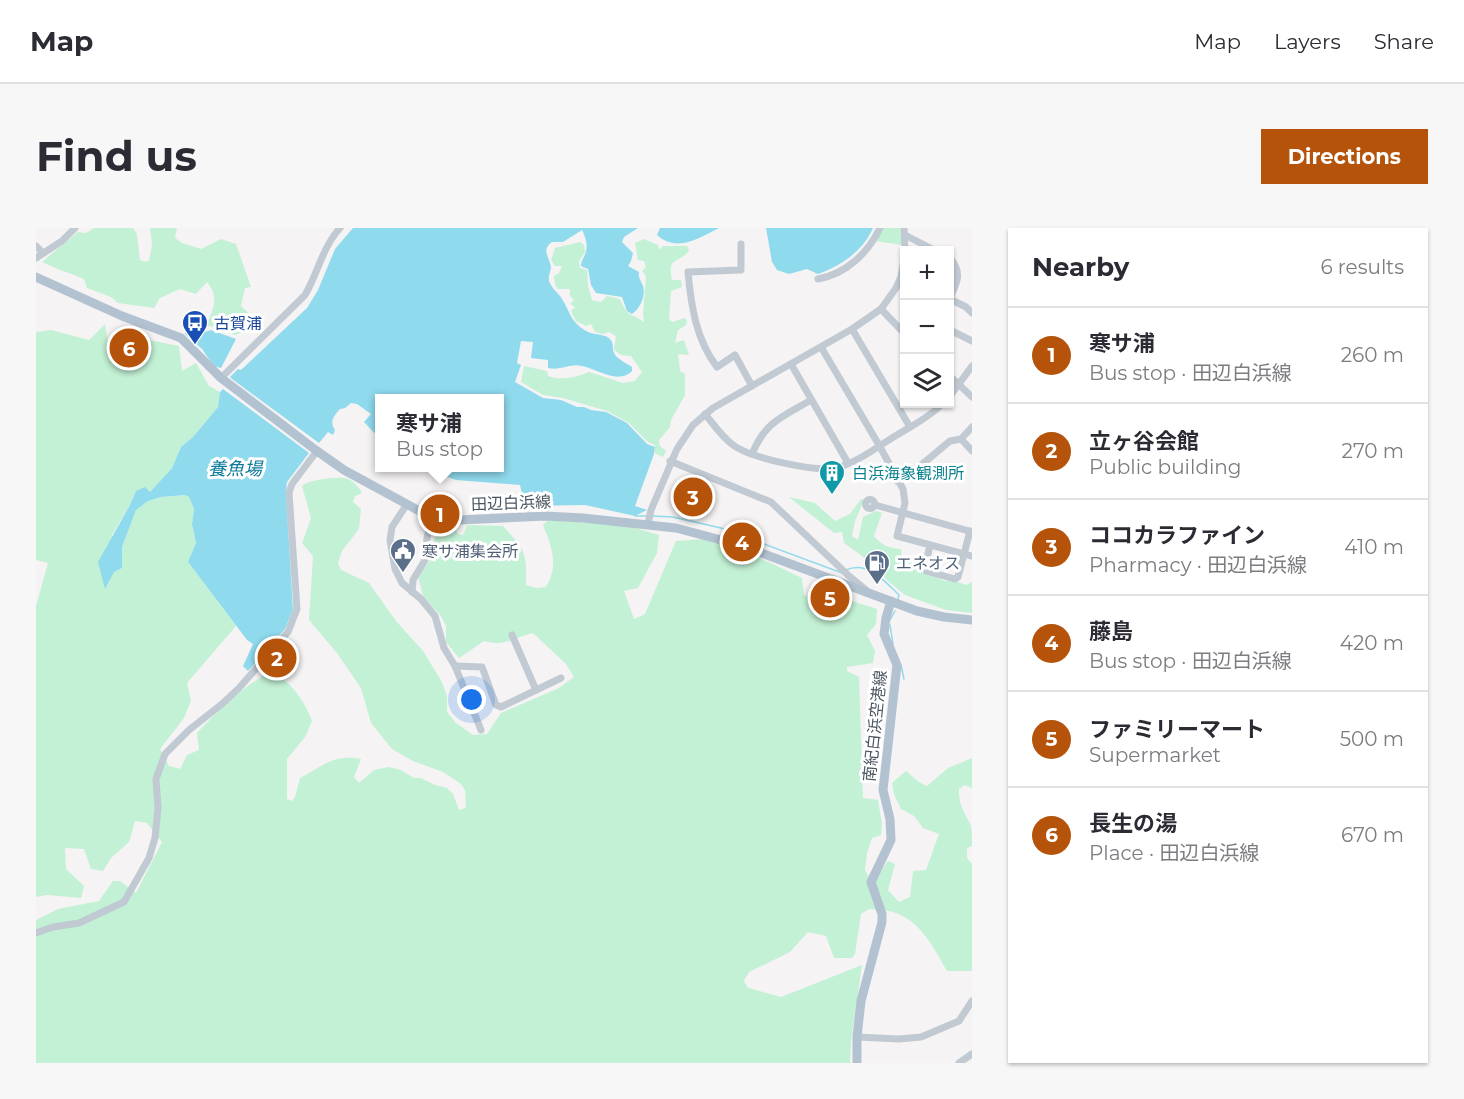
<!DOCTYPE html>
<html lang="en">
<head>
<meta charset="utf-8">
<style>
  :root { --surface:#fff; --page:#f7f7f7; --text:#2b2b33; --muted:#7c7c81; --line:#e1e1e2; --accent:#b45309 }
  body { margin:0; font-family:Montserrat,"Noto Sans JP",sans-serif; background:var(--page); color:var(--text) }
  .controls { position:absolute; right:18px; top:18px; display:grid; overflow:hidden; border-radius:0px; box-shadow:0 2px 4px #0004 }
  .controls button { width:54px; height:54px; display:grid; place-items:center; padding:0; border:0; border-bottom:2px solid var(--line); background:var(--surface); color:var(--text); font:30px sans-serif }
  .you { position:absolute; left:436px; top:472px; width:21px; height:21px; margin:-15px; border:4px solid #fff; border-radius:50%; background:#1a73e8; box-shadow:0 0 0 9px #1a73e833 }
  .badge { display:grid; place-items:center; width:39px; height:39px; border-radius:50%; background:var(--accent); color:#fff; font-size:20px; font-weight:700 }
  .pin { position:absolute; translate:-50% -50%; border:3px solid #fff; box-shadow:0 2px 6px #0006 }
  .popup { position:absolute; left:339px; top:166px; width:129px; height:78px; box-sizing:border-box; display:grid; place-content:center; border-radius:0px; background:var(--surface); filter:drop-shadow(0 2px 4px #0005); font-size:20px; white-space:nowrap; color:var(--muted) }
  .popup b { font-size:22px; color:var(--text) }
  .popup::after { content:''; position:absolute; left:50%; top:100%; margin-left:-12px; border:12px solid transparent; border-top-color:var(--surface) }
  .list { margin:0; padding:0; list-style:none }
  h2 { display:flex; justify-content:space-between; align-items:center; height:78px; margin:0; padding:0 24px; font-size:26px }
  h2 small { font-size:20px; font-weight:400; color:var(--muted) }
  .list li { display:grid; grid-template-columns:39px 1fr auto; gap:18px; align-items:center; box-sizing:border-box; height:96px; padding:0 24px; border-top:2px solid var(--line) }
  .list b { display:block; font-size:22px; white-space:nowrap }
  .list p { margin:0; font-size:20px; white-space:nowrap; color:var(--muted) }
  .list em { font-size:20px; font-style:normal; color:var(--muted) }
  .icon { flex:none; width:33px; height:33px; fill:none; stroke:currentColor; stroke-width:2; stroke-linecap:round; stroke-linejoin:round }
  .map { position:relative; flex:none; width:936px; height:835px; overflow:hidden; border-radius:0px }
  header { display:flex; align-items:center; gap:36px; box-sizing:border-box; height:84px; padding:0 30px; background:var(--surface); border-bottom:2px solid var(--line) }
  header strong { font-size:28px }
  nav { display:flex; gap:33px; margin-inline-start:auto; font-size:21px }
  .intro { display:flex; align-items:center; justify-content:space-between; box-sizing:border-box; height:144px; padding:0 36px }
  h1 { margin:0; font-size:42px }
  .button { padding:15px 27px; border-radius:0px; background:var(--accent); color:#fff; font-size:21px; font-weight:700 }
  main { display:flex; gap:36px; padding:0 36px }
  aside { flex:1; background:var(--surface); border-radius:0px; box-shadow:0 2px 4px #0004 }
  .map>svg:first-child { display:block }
</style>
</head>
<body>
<header>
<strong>Map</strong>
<nav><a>Map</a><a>Layers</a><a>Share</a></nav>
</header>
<div class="intro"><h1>Find us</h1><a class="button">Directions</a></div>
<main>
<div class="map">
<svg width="936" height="835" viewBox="0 0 936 835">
  <rect width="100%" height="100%" fill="#f5f3f3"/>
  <g fill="#c3f1d5">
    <path d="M58,0H97L101,6L104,32L109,34L113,33L116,17L114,0H141L139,10L146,15L165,21L185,11L200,16L215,59L209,60L205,78L216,88L204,105L199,107L171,97C177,79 184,70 171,54L160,66L144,61L124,70L118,80L82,75L75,69L51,60L48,51C34,45 20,41 6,34L42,4L50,5Z"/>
    <path d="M845,0H864L866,17L839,13Z"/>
    <path d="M608,11L622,17L623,22L627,18H651L653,23C642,36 631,28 636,52H645L646,59L635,63L633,92L637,94L648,90L651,92L650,97L642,102L639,115L648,112L653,127L642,126L644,143L649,146V167L635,192L634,199L623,212L624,218L630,223L627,229L619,225V217L612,214L593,195L571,183L527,170L507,167L485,154L488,138L511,143L512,148C525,153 541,149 553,144L587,155L599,153L606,144L595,128L585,127L578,122L580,108L573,104L567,106L559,104L555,96L550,98L540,93L535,83L539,79L534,76L538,72L534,68V61H522L519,57L518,48L523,45L526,38H519L515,32L519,20L544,14L548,17L549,24L543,33L544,40L551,42L552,58L556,72L565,74L571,68L584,71C592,90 594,84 608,94L607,85L610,48L606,43L610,39L608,33L602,32L599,15Z"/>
    <path d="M69,96L72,114L78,125L98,133L108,111L143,118L146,143L160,135L173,158L184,164L182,179L157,209L145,219L136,240L114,264L100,263L94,277L76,307L78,344L86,340V319L100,282L112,273L125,269L149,267L153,269L158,281L156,296L160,316L152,334L200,398L151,455L155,473L148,490L124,521L133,538L144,541L151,527L163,522L161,505C182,483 207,458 234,444C254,451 269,474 276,493L269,509L251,531V571L256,573L259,569L264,550C287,538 297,526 325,531L318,549L323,555L338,542L353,539L365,542L378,550H385L399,557L411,560L417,566L423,582L430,580L429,562L424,555L407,544L377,533L356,521L335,495L325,460L301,425L273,392L277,328L266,315L275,290L266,258C272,252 298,249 308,250C316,251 322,258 326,265L319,268L317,274L325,281L323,301L306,323L302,335L305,342L333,355L360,393L387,423L406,454L411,468V484L420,495L437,507L451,506L465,485L523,460L538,449L530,436L497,405C475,410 472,419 448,413L423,430L410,414V398L405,388L387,368L382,348L393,334L403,294L417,298L422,306L427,307L431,297L467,298C489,322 491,324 490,357L500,360L510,359C523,337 516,319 507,297L512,292L589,297L623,307L621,325L602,360L588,363L598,391L609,386L640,313L669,311L707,322L766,350L768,367L796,376L800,368L841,381L840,396L831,407L839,423L837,435L811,439V443L823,449L827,570L842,572L846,596L845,607L836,610L831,625L829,642L833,649L841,648L852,633L859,636L852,662L863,674L874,669L877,643L890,642L903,606L887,600L878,588L865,581L858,566L856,555L870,543L883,554L891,558L912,540L936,530V560L929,557L923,561C922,576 929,585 935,598C936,603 936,612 936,618L931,620V630L936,636V743H911C898,720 884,692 857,684C850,682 841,682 833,681L825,686L819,726L816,730H798L790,708L772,704L754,724L713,744L708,753L712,760L745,769L826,737L815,814L814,835H0V692L22,681L63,673L77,653H84L100,665L126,614L111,595L99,593L93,614L75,630L67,643L55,641L48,621L29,620L30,641L48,658L45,670L11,667L0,669V378L12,335L0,332V104L15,102L53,112Z"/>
    <path d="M753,269L779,275L799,293L814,286L825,271L828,272L819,293L816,308L822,312L827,289L840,283L846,285L838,308C847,318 852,320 865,321L866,331L871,334L878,331L882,334L879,340L909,353L916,352L930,357L936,354V385L910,382L869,367L853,354L830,331L808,315L806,304L798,305Z"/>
  </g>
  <g fill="#90daee">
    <path d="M317,0H602L588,9L586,14L597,25L595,33L592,38L603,44C602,51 605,52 607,58C610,68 604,81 596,86L591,83L586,69L560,65L555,57L552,41L545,38C545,32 549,29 550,23C552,17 549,7 546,2L527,14H516C505,22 513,28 515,39C515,43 512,47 513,53C515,59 520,63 524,68C535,83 532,93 552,104C559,107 570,106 574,111C578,115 576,120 578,125C581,131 590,135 596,139V143C582,157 561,141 546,138C534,135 525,143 512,140V132L495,130L497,114L485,113L481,135L485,137L479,154L507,170L525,172L541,179H548L555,182L570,184L591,195L611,216L619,219L618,226L599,278L611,282L599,288L549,277L489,278L484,257L420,252L386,240H464V170H344V211L328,194L335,186L321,176L315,175L309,180L304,181C298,188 293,193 299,202L297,207L292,204L283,215L196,151L194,149L202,141L205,142L271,80L282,62L299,21Z"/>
    <path d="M624,0H683C663,10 641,25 621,7Z"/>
    <path d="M730,0H837C827,23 805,38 782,46L771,41L753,46L741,42L736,34Z"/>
    <path d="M150,96L169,104L175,102L200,111L185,140L178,138L166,121L149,106Z"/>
    <path d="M187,161L273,225L251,254L250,265L257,382L249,401L212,443L207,438L217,416L211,412L152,334L160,315L156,296L158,281L153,269L149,267L125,269L112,273L100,282L86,319V340L78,344L69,361L62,334L94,277L100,263L109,259L114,264L136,240L145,219L157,209L182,179L184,164Z"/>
  </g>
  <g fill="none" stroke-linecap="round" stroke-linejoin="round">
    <g stroke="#90daee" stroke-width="1.5">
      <path d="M599,288H612"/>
      <path d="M617,288L637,289L685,300L806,345"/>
      <path d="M810,342C832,332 848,353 863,367L862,371"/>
      <path d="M854,392L859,383"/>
      <path d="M854,397L857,416"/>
      <path d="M865,437L868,451"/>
    </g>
    <g stroke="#c1cad2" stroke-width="7">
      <path d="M868,0L869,22"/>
      <path d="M869,7L898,22"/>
      <path d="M705,16V42L652,44C655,77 660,112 681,139L699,127L716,158"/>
      <path d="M0,18L7,25"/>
      <path d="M0,30L26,13L39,0"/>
      <path d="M914,30C927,45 921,54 914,70"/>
      <path d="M782,51C810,46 832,25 844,0"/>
      <path d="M914,71L930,79L936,85"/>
      <path d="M845,81L868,105"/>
      <path d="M816,101L874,199"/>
      <path d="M914,102L936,113"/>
      <path d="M785,119L843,217L867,261L869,275L861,308L936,328"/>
      <path d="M755,136L812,235"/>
      <path d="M914,148L936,169"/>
      <path d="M185,150L269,67C282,45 286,20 304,0"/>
      <path d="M914,168L936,138"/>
      <path d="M669,186C678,197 686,209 697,217C714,230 779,244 800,240C821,235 842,218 861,207C877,197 894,189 906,176"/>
      <path d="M925,211L936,223"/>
      <path d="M716,226C729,194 746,189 775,172"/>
      <path d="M634,233L735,274L813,348L830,362"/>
      <path d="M861,253L878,243L914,213L925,211L936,199"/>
      <circle cx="834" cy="276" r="4.5"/>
      <path d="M371,276L356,299L354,312L359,341L366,355L385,371L399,388L408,420L419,438L445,502"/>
      <path d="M839,277L936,304"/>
      <path d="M612,296L615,282L641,221L657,197L677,180L816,101L845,81L860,60L865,49L868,31"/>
      <path d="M894,317L889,339L890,343L919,351L922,349L934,303"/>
      <path d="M376,364L377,352L389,332L391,310L396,289"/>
      <path d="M476,407L500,462"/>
      <path d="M419,438L446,439L460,477L465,479L525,450"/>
      <path d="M0,705L17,699L43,695L88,674L113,630L119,610L122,580L120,551L129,526L153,502L186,476L203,460L252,404L261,381L253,265L256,256L281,223"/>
      <path d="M821,809L863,811L885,809L923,793L936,773"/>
      <path d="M923,835L936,826"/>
    </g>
    <g stroke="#b3c2d1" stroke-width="9">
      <path d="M0,49L86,88L145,110L185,150L281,223L308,242L389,286L406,291L423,292L509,288L547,290L640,300L704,317L881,383L908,389L936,392"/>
      <path d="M821,835V809L825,773L846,694V686L835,654L855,612L854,591L847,562L861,437L848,406L850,390L855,373"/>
    </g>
  </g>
  <defs>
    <symbol id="bus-pin" viewBox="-11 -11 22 30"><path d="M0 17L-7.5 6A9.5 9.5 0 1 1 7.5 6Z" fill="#1a4fb4" stroke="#fff"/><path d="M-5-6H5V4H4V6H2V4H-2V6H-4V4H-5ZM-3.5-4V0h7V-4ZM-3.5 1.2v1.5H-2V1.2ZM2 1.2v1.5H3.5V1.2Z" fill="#fff"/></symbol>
    <symbol id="building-pin" viewBox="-11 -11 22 30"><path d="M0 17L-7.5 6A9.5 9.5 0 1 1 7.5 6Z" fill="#0f9aa8" stroke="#fff"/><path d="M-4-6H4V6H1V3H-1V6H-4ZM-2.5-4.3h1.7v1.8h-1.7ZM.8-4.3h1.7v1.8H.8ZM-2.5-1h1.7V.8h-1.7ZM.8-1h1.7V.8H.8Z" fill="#fff"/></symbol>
    <symbol id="civic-pin" viewBox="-11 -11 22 30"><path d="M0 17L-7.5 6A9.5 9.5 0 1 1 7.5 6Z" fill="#5c6f8a" stroke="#fff"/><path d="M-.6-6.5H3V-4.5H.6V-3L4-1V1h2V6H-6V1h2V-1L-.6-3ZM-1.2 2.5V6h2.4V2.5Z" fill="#fff"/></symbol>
    <symbol id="fuel-pin" viewBox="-11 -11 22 30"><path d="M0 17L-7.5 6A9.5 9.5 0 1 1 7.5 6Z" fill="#5c6f8a" stroke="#fff"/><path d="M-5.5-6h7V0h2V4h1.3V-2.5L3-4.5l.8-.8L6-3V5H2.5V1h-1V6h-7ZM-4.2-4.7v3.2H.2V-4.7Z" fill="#fff"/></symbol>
  </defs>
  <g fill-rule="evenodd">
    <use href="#bus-pin" x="144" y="80" width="30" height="40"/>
    <use href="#building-pin" x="781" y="230" width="30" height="40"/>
    <use href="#civic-pin" x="352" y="308" width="30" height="40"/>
    <use href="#fuel-pin" x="826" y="320" width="30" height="40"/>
  </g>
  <g text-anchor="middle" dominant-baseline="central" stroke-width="6" stroke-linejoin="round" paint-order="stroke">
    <g font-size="16" fill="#164399" stroke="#fff" text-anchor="start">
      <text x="178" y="95">古賀浦</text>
    </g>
    <g font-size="16" fill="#0d838f" stroke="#fff" text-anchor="start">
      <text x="816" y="245">白浜海象観測所</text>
    </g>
    <g font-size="16" fill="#4a5661" stroke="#fff">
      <text transform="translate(475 275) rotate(-2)">田辺白浜線</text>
      <text transform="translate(839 498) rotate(-84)">南紀白浜空港線</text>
    </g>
    <g font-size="16" fill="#4e5e75" stroke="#fff" text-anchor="start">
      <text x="386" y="323">寒サ浦集会所</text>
      <text x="860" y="335">エネオス</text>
    </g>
    <g font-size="18" font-style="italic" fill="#0c7c9b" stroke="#fff">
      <text x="199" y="241">養魚場</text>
    </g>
  </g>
</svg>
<div class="controls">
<button>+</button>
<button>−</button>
<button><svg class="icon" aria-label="layers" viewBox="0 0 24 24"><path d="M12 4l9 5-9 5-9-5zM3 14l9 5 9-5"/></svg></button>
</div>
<div class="you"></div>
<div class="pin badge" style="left:404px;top:286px">1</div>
<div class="popup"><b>寒サ浦</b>Bus stop</div>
<div class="pin badge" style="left:241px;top:430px">2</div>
<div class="pin badge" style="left:657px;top:269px">3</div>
<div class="pin badge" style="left:706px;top:314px">4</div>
<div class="pin badge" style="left:794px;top:370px">5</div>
<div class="pin badge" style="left:93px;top:120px">6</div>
</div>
<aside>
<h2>Nearby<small>6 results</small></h2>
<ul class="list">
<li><span class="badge">1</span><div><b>寒サ浦</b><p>Bus stop · 田辺白浜線</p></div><em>260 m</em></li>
<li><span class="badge">2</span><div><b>立ヶ谷会館</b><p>Public building</p></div><em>270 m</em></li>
<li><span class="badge">3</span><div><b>ココカラファイン</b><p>Pharmacy · 田辺白浜線</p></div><em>410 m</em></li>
<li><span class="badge">4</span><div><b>藤島</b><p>Bus stop · 田辺白浜線</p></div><em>420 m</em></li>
<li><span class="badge">5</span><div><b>ファミリーマート</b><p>Supermarket</p></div><em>500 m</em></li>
<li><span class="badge">6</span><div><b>長生の湯</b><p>Place · 田辺白浜線</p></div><em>670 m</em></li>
</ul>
</aside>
</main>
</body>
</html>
